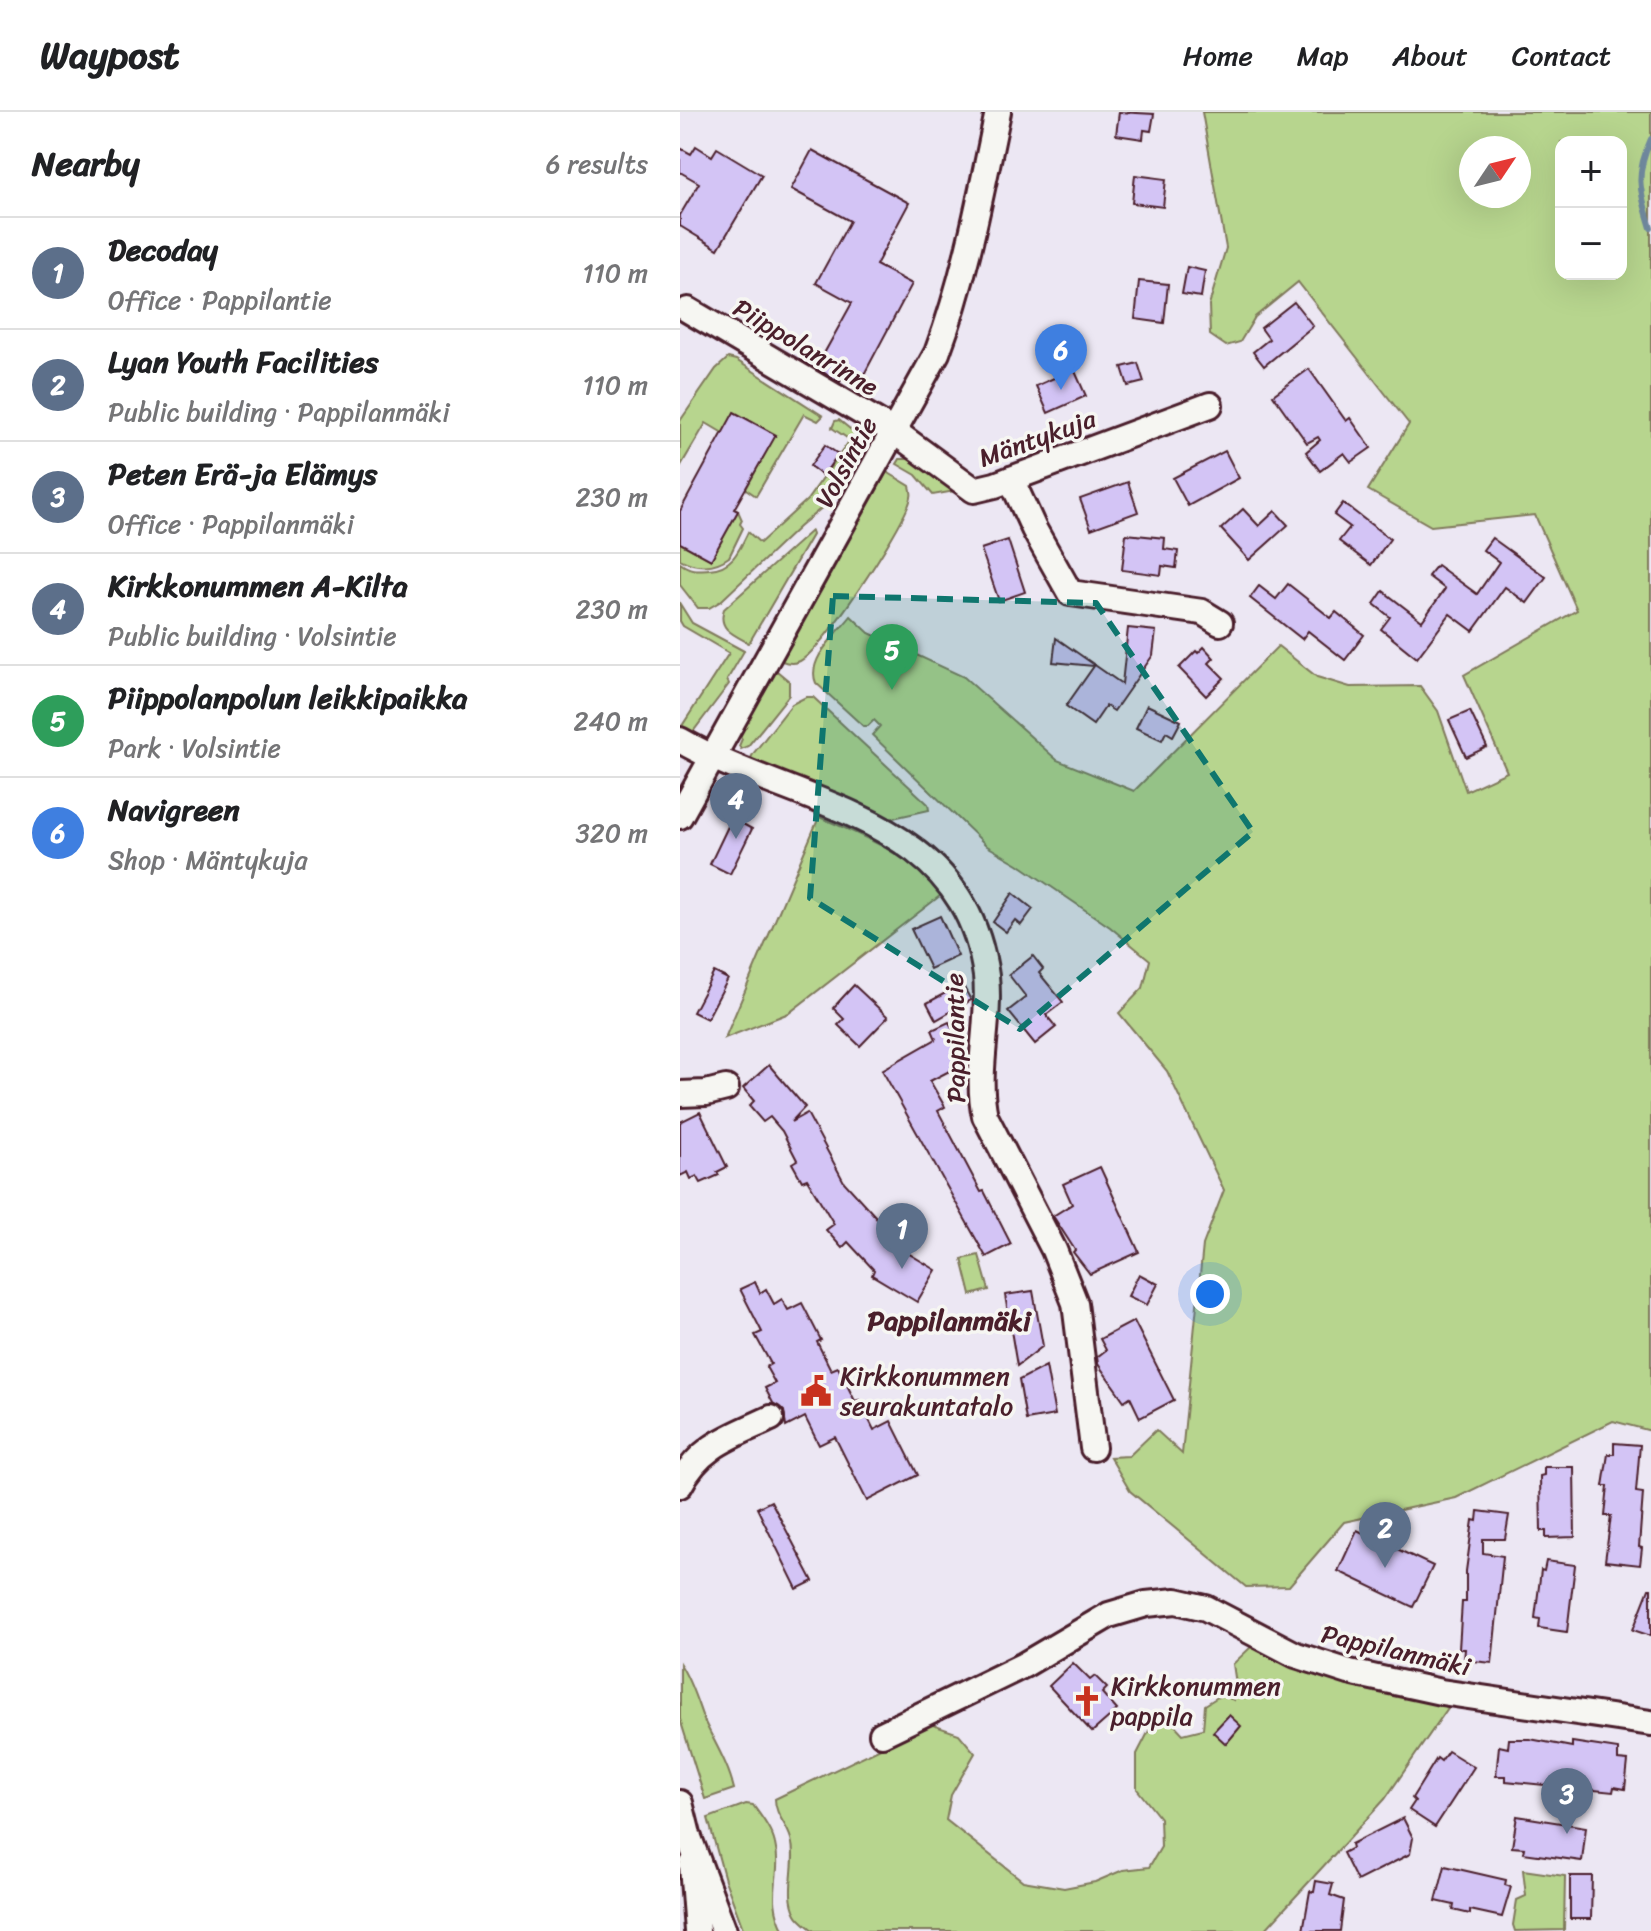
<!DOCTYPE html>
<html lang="en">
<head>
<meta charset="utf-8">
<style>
  :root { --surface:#fff; --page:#f2f2f2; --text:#202124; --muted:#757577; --line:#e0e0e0; --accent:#c8321e }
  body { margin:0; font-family:Sriracha,sans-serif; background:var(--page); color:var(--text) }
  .controls { position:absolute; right:24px; top:24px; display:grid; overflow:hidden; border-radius:16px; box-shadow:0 8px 32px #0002 }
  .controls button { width:72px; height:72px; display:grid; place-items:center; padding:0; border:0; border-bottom:2px solid var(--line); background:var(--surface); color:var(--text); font:40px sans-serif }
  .compass { position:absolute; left:779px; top:24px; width:72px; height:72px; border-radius:50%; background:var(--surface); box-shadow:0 8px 32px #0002; rotate:55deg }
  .you { position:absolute; left:530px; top:1182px; width:28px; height:28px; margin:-20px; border:6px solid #fff; border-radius:50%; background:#1a73e8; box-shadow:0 0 0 12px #1a73e833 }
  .badge { display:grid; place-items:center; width:52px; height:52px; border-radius:50%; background:var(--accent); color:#fff; font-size:26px; font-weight:700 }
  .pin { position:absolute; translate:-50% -66px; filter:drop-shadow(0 2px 4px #0008) }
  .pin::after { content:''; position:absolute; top:42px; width:28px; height:24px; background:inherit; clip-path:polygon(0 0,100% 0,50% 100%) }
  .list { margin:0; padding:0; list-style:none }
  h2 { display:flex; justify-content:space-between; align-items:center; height:104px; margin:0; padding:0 32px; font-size:34px }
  h2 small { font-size:26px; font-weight:400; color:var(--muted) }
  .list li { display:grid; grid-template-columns:52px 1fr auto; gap:24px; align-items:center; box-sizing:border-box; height:112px; padding:0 32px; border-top:2px solid var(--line) }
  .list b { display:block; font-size:30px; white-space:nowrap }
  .list p { margin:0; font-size:26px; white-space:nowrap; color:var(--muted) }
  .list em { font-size:26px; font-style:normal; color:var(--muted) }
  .map { position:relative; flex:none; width:971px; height:1819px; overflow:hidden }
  header { display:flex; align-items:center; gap:48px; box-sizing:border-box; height:112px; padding:0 40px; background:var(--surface); border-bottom:2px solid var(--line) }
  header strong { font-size:38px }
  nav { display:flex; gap:44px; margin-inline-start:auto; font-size:28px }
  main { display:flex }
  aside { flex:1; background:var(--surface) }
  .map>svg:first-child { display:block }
</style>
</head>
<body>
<header>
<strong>Waypost</strong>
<nav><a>Home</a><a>Map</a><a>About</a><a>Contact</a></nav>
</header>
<main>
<aside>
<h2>Nearby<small>6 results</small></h2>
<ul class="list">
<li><span class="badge" style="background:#5c6f8a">1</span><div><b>Decoday</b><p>Office · Pappilantie</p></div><em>110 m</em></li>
<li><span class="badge" style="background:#5c6f8a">2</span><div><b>Lyan Youth Facilities</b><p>Public building · Pappilanmäki</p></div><em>110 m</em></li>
<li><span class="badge" style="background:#5c6f8a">3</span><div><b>Peten Erä-ja Elämys</b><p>Office · Pappilanmäki</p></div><em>230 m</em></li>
<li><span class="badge" style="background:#5c6f8a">4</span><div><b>Kirkkonummen A-Kilta</b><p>Public building · Volsintie</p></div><em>230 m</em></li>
<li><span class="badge" style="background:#2e9e5b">5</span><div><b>Piippolanpolun leikkipaikka</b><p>Park · Volsintie</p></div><em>240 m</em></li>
<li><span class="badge" style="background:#3f7fe0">6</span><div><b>Navigreen</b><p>Shop · Mäntykuja</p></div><em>320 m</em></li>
</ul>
</aside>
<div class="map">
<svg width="971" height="1819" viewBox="0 0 971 1819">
  <rect width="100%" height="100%" fill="#ece7f3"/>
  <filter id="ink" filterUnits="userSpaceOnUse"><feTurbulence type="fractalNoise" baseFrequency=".0125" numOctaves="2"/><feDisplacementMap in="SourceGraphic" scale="16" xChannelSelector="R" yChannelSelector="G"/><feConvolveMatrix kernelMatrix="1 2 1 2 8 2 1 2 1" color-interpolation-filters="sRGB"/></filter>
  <g filter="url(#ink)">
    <g fill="#b7d58e" stroke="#807a5c" stroke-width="2" fill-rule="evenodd">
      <path d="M522,0H971V1319L933,1309L776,1386L664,1410L609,1474L566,1475L450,1379L430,1345L449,1344L476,1318L502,1342L523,1133L544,1078L487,959L439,901L463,876L470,848L430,815L338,752L307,734L192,623L200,614L194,608L188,614H183L136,571C126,548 157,522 171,504L189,521L284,565L377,648L454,679L598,534L637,565L670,575L740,574L758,599L786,679L827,660L784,563L897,498L855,403L751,414L688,378L729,312L618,170L575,205L560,230L546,234L530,223L529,193L546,136ZM881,30H941V162H881ZM791,36H839V84H791Z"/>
      <path d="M48,246L56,248L143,304L138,309L124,302L76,384L66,377L95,323L43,321L26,311L0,355V309L36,257Z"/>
      <path d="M159,308L175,321L177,344L151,388L119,415L41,489L29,496H18L0,473V451C11,459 16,458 29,457C52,456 59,439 68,420L80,431L127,388L170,328L152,316L155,309Z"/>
      <path d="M220,347H231L275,379L253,383L236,363L217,352Z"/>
      <path d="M207,360L230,374C232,381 232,385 229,392C219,420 144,536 120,549C114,552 109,552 102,549Z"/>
      <path d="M58,399L62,408L60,412L63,416L49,445C34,456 16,456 0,447V431L31,448Z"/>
      <path d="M131,419L132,423L69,531C54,523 37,517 44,497Z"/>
      <path d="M0,492L12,511L64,539L47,568L49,572L12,621L0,617L49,541L3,514L0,509Z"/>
      <path d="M97,559L109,569V583L68,634L61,637L59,634L62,627L59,623Z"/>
      <path d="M126,585H133L248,692L249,698L209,707L77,654L71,646L73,642L112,592Z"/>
      <path d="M139,705C187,725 227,743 265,780L109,901L45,926Z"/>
      <path d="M299,1143L309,1178L291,1183L282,1147Z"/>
      <path d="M574,1532L772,1590L705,1687L584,1819H134C128,1814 119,1808 116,1802C104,1780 118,1751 111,1727C107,1712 95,1703 95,1687L250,1612L279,1622L295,1641L271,1683L266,1708L343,1769L384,1776L415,1770L443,1758L469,1755L481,1735L480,1706L457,1677V1642L474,1609H491L503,1622L523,1617L525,1593L541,1583L554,1588L556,1572L553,1552Z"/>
      <path d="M0,1552C11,1569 16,1587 23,1606C34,1630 48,1651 54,1677L25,1687L0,1607Z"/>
      <path d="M66,1692L73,1693C81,1704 92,1718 95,1732C103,1764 85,1784 104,1819H64L45,1768L28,1706Z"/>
      <path d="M843,1758L885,1764L884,1818L835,1819L833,1813L837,1788L846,1784Z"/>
    </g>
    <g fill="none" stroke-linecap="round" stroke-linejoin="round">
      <path stroke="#70899e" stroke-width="6" d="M971,27C954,65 960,78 971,116"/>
    </g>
    <g fill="#d3c4f5" stroke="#4a1f2b" stroke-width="2">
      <path d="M439,0L474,2L471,19L464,18L463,27L436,23Z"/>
      <path d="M16,34L32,44L37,36L82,63L38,137L0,114V103L19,71L0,60V36L11,42Z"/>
      <path d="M132,38L229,91L196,153L232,172L180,270L164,262L160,270L136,256L172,191L136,171L170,109L111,77Z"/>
      <path d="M455,63L486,67L483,95L452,91Z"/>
      <path d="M507,155L525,159L521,185L502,182Z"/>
      <path d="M459,169L488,172L484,211L455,207Z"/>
      <path d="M614,190L633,214L584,254L573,240L589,227L581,216Z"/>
      <path d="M458,251L464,270L448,274L442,255Z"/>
      <path d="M394,257L406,284L368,301L356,274Z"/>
      <path d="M629,257L666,309L670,306L691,336L671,350L664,341L640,359L626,340L640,328L638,325L627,331L593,283Z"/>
      <path d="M54,300L96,323L54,397L58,399L31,448L0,431V399Z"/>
      <path d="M145,333L158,342L143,364L130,354Z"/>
      <path d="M545,339L559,366L508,394L493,366Z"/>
      <path d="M448,370L458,400L411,417L400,387Z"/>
      <path d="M663,391L710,427L691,453L659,429L670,415L654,403Z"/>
      <path d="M563,397L579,414L595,399L608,413L569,448L541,417Z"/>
      <path d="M446,422L485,426L484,437L498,439L496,456L482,454L481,463L442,458Z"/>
      <path d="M812,426L866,465L847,491L825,475L793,519L770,502L737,546L701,517L710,505L694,492L703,479L742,509L765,477L748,464L757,453L797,482L819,450L803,438Z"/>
      <path d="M328,428L345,480L319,489L301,437Z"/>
      <path d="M608,472L651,506L656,500L684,523L665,548L628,519L622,527L570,486L579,474L596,487Z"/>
      <path d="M448,516L476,519L473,543L434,599L426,594L413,613L386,594L414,554L373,550L376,526L442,572Z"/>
      <path d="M524,535L534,546L529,551L544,566L526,584L499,556L516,539L518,541Z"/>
      <path d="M467,593L501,609L493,624L486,620L482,628L456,616Z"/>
      <path d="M790,599L807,635L786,645L769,608Z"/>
      <path d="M52,706L72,717L50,762L30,752Z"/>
      <path d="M333,781L353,797L341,813L335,808L326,820L313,810Z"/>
      <path d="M260,804L278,844L250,857L231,817Z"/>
      <path d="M353,844L363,857L359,861L383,890L366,903L376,915L355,932L328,899L346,885L329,863Z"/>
      <path d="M34,860L48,867L27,907L13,900Z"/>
      <path d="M282,872L291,888L256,908L247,891Z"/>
      <path d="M174,873L208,905L180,934L158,913L164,907L153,896Z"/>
      <path d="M269,910L288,946L287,950L250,969L265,995L258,999L301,1080L304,1079L331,1132L306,1145L202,958L256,927L252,918Z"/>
      <path d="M89,953L125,995L111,1010L127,1001L164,1070L206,1116L198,1123L256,1158L237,1190L192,1163L194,1158L168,1130L162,1136L146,1118L154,1112L127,1067L122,1069L112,1051L117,1048L102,1019L90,1005L83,1010L69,994L74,989L63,976Z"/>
      <path d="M20,1000L47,1055L37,1060L39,1063L21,1071L17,1064L11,1067L8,1060L0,1064V1010Z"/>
      <path d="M420,1055L459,1140L410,1162L393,1140L395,1138L373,1104L392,1092L383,1072Z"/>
      <path d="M459,1162L478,1172L467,1193L448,1184Z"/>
      <path d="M75,1170L80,1181L86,1177L94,1192L102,1187L108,1198L122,1191L141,1228L137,1230L151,1258L158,1255L175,1289L179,1288L194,1318L211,1309L238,1363L187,1389L155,1325L139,1333L125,1305L106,1315L104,1299L93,1291L85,1276L95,1271L86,1255L91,1252L75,1223L82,1220L60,1177Z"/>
      <path d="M353,1179L363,1234L337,1254L325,1183Z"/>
      <path d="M454,1209L494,1288L460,1306L450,1285L444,1289L418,1252L417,1245L426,1238L420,1227Z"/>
      <path d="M366,1254L375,1303L346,1308L339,1268Z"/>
      <path d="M934,1331L960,1333L956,1380L963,1381L959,1435L962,1436L960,1453L925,1449L931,1404H925L928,1374H923L928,1342H934Z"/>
      <path d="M864,1355H894L895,1425L866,1426V1419H861L860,1364L864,1363Z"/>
      <path d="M91,1389L133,1469L117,1477L77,1396Z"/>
      <path d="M798,1399L829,1403L825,1427H803V1441L823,1444L812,1551L784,1548L785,1537H779L782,1490H786V1459L793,1408L797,1409Z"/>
      <path d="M677,1418L753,1454L733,1495L658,1459Z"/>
      <path d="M866,1449L895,1453L887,1520L859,1516L860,1507L855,1506L861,1458L864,1459Z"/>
      <path d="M969,1477H971V1524L953,1518Z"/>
      <path d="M393,1551L410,1568L415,1564L427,1576L422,1581L437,1598L412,1620L369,1574Z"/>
      <path d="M549,1603L561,1614L546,1632L533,1620Z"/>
      <path d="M829,1627H850L892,1635V1630L938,1637V1648L948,1649L945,1677L934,1675L933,1680L826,1669V1664H816L819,1634L828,1636Z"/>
      <path d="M768,1639L794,1655L755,1715L729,1698L735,1689L732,1686L757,1646L761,1649Z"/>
      <path d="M837,1704L906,1715L902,1749L843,1741L844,1736L832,1735Z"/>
      <path d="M723,1706L733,1726L730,1742L677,1769L663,1741L672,1736L671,1732Z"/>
      <path d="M765,1754L826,1768L825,1773L831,1775L822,1805L790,1798V1802L773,1798L774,1793L756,1789Z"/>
      <path d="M890,1764H912L911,1807H890Z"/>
      <path d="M636,1769L653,1772L650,1783L664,1788L660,1819H623L630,1779L634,1780Z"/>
    </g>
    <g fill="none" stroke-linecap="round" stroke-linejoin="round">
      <defs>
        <g id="minor">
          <path d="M8,198L215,320L294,378L315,373L530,293"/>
          <path d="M331,367L354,417L390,481L522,500L540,511"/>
          <path d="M0,628C117,696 284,700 306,864C311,910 295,959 305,1004L374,1138L395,1191L413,1336"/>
          <path d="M0,704L257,241C286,164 301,81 318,0"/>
          <path d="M0,982L26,981L46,976"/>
          <path d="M0,1373C20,1333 53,1324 91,1306"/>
          <path d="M202,1622L344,1553L429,1503L466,1492L496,1489L526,1496L616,1543L669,1560L761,1580L971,1611"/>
          <path d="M0,1691L8,1723L44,1819"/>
          <path d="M12,1753L17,1819"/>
        </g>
      </defs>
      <use href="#minor" stroke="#4a1f2b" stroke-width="30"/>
      <use href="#minor" stroke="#f6f6f2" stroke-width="24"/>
    </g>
  </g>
  <path fill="#0f766e" fill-opacity="0.2" stroke="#0f766e" stroke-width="6" stroke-dasharray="16 10" stroke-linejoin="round" d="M153,484L416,491L573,720L340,917L130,786Z"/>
  <defs>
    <symbol id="civic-bare" viewBox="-9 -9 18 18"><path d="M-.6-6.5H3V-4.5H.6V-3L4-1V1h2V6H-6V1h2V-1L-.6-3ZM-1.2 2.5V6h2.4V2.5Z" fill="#c8321e" stroke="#f6f6f2" stroke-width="2.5" paint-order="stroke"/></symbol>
    <symbol id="church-bare" viewBox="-9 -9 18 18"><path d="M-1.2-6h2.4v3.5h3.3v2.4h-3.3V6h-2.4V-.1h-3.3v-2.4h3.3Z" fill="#c8321e" stroke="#f6f6f2" stroke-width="2.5" paint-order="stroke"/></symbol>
  </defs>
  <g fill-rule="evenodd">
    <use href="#civic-bare" x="114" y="1257" width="44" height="44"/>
    <use href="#church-bare" x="385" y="1567" width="44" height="44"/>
  </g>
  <g text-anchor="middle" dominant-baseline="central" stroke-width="7" stroke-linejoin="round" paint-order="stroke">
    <g font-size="26" fill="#4a1f2b" stroke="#f6f6f2">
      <text transform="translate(126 235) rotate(31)">Piippolanrinne</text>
      <text transform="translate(357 326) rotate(-20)">Mäntykuja</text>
      <text transform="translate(166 350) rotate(-61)">Volsintie</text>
      <text transform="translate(275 926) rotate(-91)">Pappilantie</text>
      <text transform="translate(716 1538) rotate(13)">Pappilanmäki</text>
    </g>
    <g font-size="26" fill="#4a1f2b" stroke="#f6f6f2" text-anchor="start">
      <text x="160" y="1264">Kirkkonummen<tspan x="160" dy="30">seurakuntatalo</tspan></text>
      <text x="431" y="1574">Kirkkonummen<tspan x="431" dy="30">pappila</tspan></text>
    </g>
    <g font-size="28" font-weight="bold" fill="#4a1f2b" stroke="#f6f6f2">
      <text x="269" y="1208">Pappilanmäki</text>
    </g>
  </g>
</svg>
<div class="controls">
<button>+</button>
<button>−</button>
</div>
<svg class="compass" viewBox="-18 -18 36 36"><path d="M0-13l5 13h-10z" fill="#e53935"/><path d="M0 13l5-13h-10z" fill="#757577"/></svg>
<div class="you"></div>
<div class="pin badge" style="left:222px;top:1157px;background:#5c6f8a">1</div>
<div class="pin badge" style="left:705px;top:1456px;background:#5c6f8a">2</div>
<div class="pin badge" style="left:887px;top:1722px;background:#5c6f8a">3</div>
<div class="pin badge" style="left:56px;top:727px;background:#5c6f8a">4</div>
<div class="pin badge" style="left:212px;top:578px;background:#2e9e5b">5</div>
<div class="pin badge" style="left:381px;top:278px;background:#3f7fe0">6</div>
</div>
</main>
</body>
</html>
